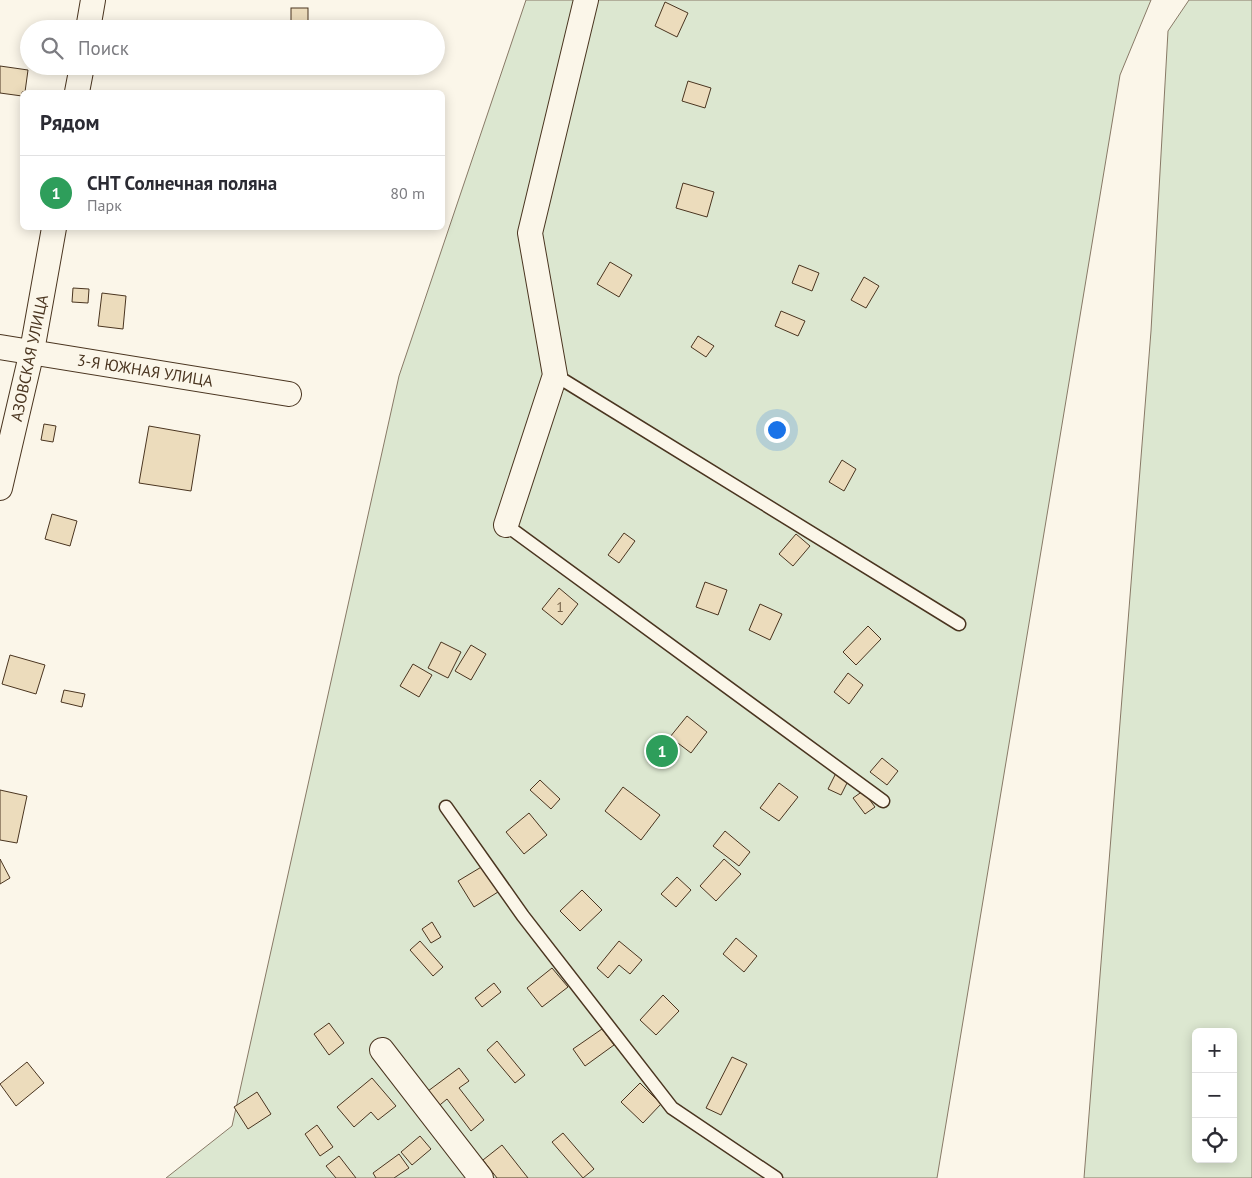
<!DOCTYPE html>
<html lang="ru">
<head>
<meta charset="utf-8">
<style>
  :root { --surface:#fff; --page:#f7f7f7; --text:#2b2b33; --muted:#7c7c81; --line:#e1e1e2; --accent:#b45309 }
  body { margin:0; font-family:"PT Sans",sans-serif; background:var(--page); color:var(--text) }
  .controls { position:absolute; right:15px; bottom:15px; display:grid; overflow:hidden; border-radius:8px; box-shadow:0 2px 12px #0003 }
  .controls button { width:45px; height:45px; display:grid; place-items:center; padding:0; border:0; border-bottom:1px solid var(--line); background:var(--surface); color:var(--text); font:25px sans-serif }
  .you { position:absolute; left:776px; top:429px; width:18px; height:18px; margin:-12px; border:4px solid #fff; border-radius:50%; background:#1a73e8; box-shadow:0 0 0 8px #1a73e833 }
  .badge { display:grid; place-items:center; width:32px; height:32px; border-radius:50%; background:var(--accent); color:#fff; font-size:16px; font-weight:700 }
  .pin { position:absolute; translate:-50% -50%; border:2px solid #fff; box-shadow:0 1px 5px #0006 }
  .list { margin:0; padding:0; list-style:none }
  h2 { display:flex; justify-content:space-between; align-items:center; height:65px; margin:0; padding:0 20px; font-size:21px }
  h2 small { font-size:16px; font-weight:400; color:var(--muted) }
  .list li { display:grid; grid-template-columns:32px 1fr auto; gap:15px; align-items:center; box-sizing:border-box; height:75px; padding:0 20px; border-top:1px solid var(--line) }
  .list b { display:block; font-size:19px; white-space:nowrap }
  .list p { margin:0; font-size:16px; white-space:nowrap; color:var(--muted) }
  .list em { font-size:16px; font-style:normal; color:var(--muted) }
  .icon { flex:none; width:28px; height:28px; fill:none; stroke:currentColor; stroke-width:2; stroke-linecap:round; stroke-linejoin:round }
  .map { position:relative; flex:none; width:1252px; height:1178px; overflow:hidden }
  .search { position:absolute; background:var(--surface); box-shadow:0 2px 12px #0003; left:20px; top:20px; width:425px; height:55px; display:flex; align-items:center; gap:12px; box-sizing:border-box; padding:0 18px; border-radius:28px; color:var(--muted); font-size:19px }
  .panel { position:absolute; background:var(--surface); box-shadow:0 2px 12px #0003; left:20px; top:90px; width:425px; height:140px; border-radius:8px }
  .map>svg:first-child { display:block }
</style>
</head>
<body>
<div class="map">
<svg width="1252" height="1178" viewBox="0 0 1252 1178">
  <rect width="100%" height="100%" fill="#fbf6e9"/>
  <g fill="#dce7d0" stroke="#887966" fill-rule="evenodd">
    <path d="M526,0H1151L1120,75L937,1178H166L232,1126L399,376Z"/>
    <path d="M1189,0H1252V1178H1084L1151,331L1168,31ZM1196,1032H1233V1159H1196Z"/>
  </g>
  <g fill="#ecdcbc" stroke="#4a3520">
    <path d="M665,2L688,13L677,37L655,26Z"/>
    <rect x="291" y="8" width="17" height="21"/>
    <path d="M0,66L28,70L25,92H22V96L0,93Z"/>
    <path d="M688,81L711,88L705,108L682,101Z"/>
    <path d="M683,183L714,192L707,217L676,208Z"/>
    <path d="M610,262L632,275L619,297L597,284Z"/>
    <path d="M799,265L819,273L812,291L792,283Z"/>
    <path d="M864,277L879,286L866,308L851,300Z"/>
    <path d="M73,288L89,289L88,303L72,302Z"/>
    <path d="M102,293L126,296L123,329L98,326Z"/>
    <path d="M781,311L805,321L798,336L775,326Z"/>
    <path d="M698,336L714,346L706,357L691,347Z"/>
    <path d="M44,424L56,426L53,442L41,440Z"/>
    <path d="M149,426L200,435L191,491L139,483Z"/>
    <path d="M842,460L856,469L844,491L829,482Z"/>
    <path d="M52,514L77,521L70,546L45,539Z"/>
    <path d="M624,533L635,541L619,563L608,555Z"/>
    <path d="M796,534L810,546L793,566L779,554Z"/>
    <path d="M705,582L727,590L718,615L696,607Z"/>
    <path d="M559,588L578,604L562,625L542,609Z"/>
    <path d="M760,604L782,614L770,640L749,630Z"/>
    <path d="M868,626L881,639L856,665L843,652Z"/>
    <path d="M441,642L461,652L448,678L428,668Z"/>
    <path d="M471,645L486,654L471,680L455,671Z"/>
    <path d="M10,655L45,665L36,694L2,684Z"/>
    <path d="M413,664L432,675L419,697L400,686Z"/>
    <path d="M848,673L863,685L849,704L834,692Z"/>
    <path d="M64,690L85,694L82,707L61,702Z"/>
    <path d="M687,716L707,732L691,753L670,737Z"/>
    <path d="M882,758L898,771L887,785L870,772Z"/>
    <path d="M836,773L849,779L841,795L828,789Z"/>
    <path d="M540,780L560,799L551,809L530,790Z"/>
    <path d="M779,783L798,797L779,821L760,808Z"/>
    <path d="M623,787L660,815L641,840L605,811Z"/>
    <path d="M0,790L27,796L17,843L0,840Z"/>
    <path d="M863,791L875,807L865,814L853,798Z"/>
    <path d="M529,813L547,835L524,854L506,832Z"/>
    <path d="M725,831L750,852L739,866L713,846Z"/>
    <path d="M0,859L10,878L0,884Z"/>
    <path d="M724,859L741,874L716,901L700,886Z"/>
    <path d="M483,866L498,892L474,907L458,881Z"/>
    <path d="M677,877L691,890L676,907L661,894Z"/>
    <path d="M582,890L602,910L580,931L560,911Z"/>
    <path d="M432,922L441,937L431,943L422,929Z"/>
    <path d="M736,938L757,956L744,972L723,954Z"/>
    <path d="M420,941L443,967L433,976L410,950Z"/>
    <path d="M619,941L642,960L630,974L619,965L608,978L597,968Z"/>
    <path d="M552,968L568,987L542,1007L527,988Z"/>
    <path d="M494,983L501,992L482,1007L475,998Z"/>
    <path d="M663,995L679,1011L656,1035L640,1020Z"/>
    <path d="M329,1023L344,1043L329,1055L314,1034Z"/>
    <path d="M602,1029L614,1045L585,1066L573,1049Z"/>
    <path d="M497,1041L525,1075L515,1083L487,1050Z"/>
    <path d="M732,1057L747,1064L721,1115L706,1108Z"/>
    <path d="M27,1062L44,1083L16,1106L0,1084Z"/>
    <path d="M459,1068L469,1081L459,1088L484,1120L471,1131L447,1099L435,1109L424,1094Z"/>
    <path d="M372,1078L396,1106L378,1120L371,1112L354,1127L337,1107Z"/>
    <path d="M640,1083L661,1104L643,1123L621,1102Z"/>
    <path d="M257,1092L271,1114L248,1129L234,1107Z"/>
    <path d="M317,1125L333,1147L320,1156L305,1134Z"/>
    <path d="M563,1133L594,1169L583,1178L552,1142Z"/>
    <path d="M420,1136L431,1149L412,1165L401,1152Z"/>
    <path d="M502,1145L528,1178H497L483,1160Z"/>
    <path d="M399,1154L409,1168L394,1178H376L373,1173Z"/>
    <path d="M339,1156L356,1178H336L326,1166Z"/>
  </g>
  <g fill="none" stroke-linecap="round" stroke-linejoin="round">
    <defs>
      <g id="service">
        <path d="M555,375L959,624"/>
        <path d="M506,525L883,801"/>
        <path d="M446,807L523,916L672,1108L776,1178"/>
      </g>
      <g id="minor">
        <path d="M88,29L93,0"/>
        <path d="M77,92L82,66"/>
        <path d="M0,347L289,394"/>
        <path d="M0,488L32,351L54,228"/>
        <path d="M506,525L555,375L530,233L586,0"/>
        <path d="M382,1050L481,1178"/>
      </g>
    </defs>
    <use href="#service" stroke="#4a3520" stroke-width="15"/>
    <use href="#minor" stroke="#4a3520" stroke-width="26"/>
    <use href="#service" stroke="#fbf6e9" stroke-width="12"/>
    <use href="#minor" stroke="#fbf6e9" stroke-width="24"/>
  </g>
  <g text-anchor="middle" dominant-baseline="central" stroke-width="4" stroke-linejoin="round" paint-order="stroke">
    <g font-size="14" fill="#725f47">
      <text x="560" y="607">1</text>
    </g>
    <g font-size="16" fill="#4a3520" stroke="#fbf6e9">
      <text transform="translate(29 358) rotate(-78)">АЗОВСКАЯ УЛИЦА</text>
      <text transform="translate(145 370) rotate(9)">3-Я ЮЖНАЯ УЛИЦА</text>
    </g>
  </g>
</svg>
<div class="controls">
<button>+</button>
<button>−</button>
<button><svg class="icon" aria-label="locate" viewBox="0 0 24 24"><circle cx="12" cy="12" r="6"/><path d="M12 2v4M12 18v4M2 12h4M18 12h4"/></svg></button>
</div>
<div class="you"></div>
<div class="pin badge" style="left:662px;top:751px;background:#2e9e5b">1</div>
<div class="search"><svg class="icon" aria-label="search" viewBox="0 0 24 24"><circle cx="10" cy="10" r="6"/><path d="M15 15l6 6"/></svg>Поиск</div>
<section class="panel">
<h2>Рядом<small></small></h2>
<ul class="list">
<li><span class="badge" style="background:#2e9e5b">1</span><div><b>СНТ Солнечная поляна</b><p>Парк</p></div><em>80 m</em></li>
</ul>
</section>
</div>
</body>
</html>
